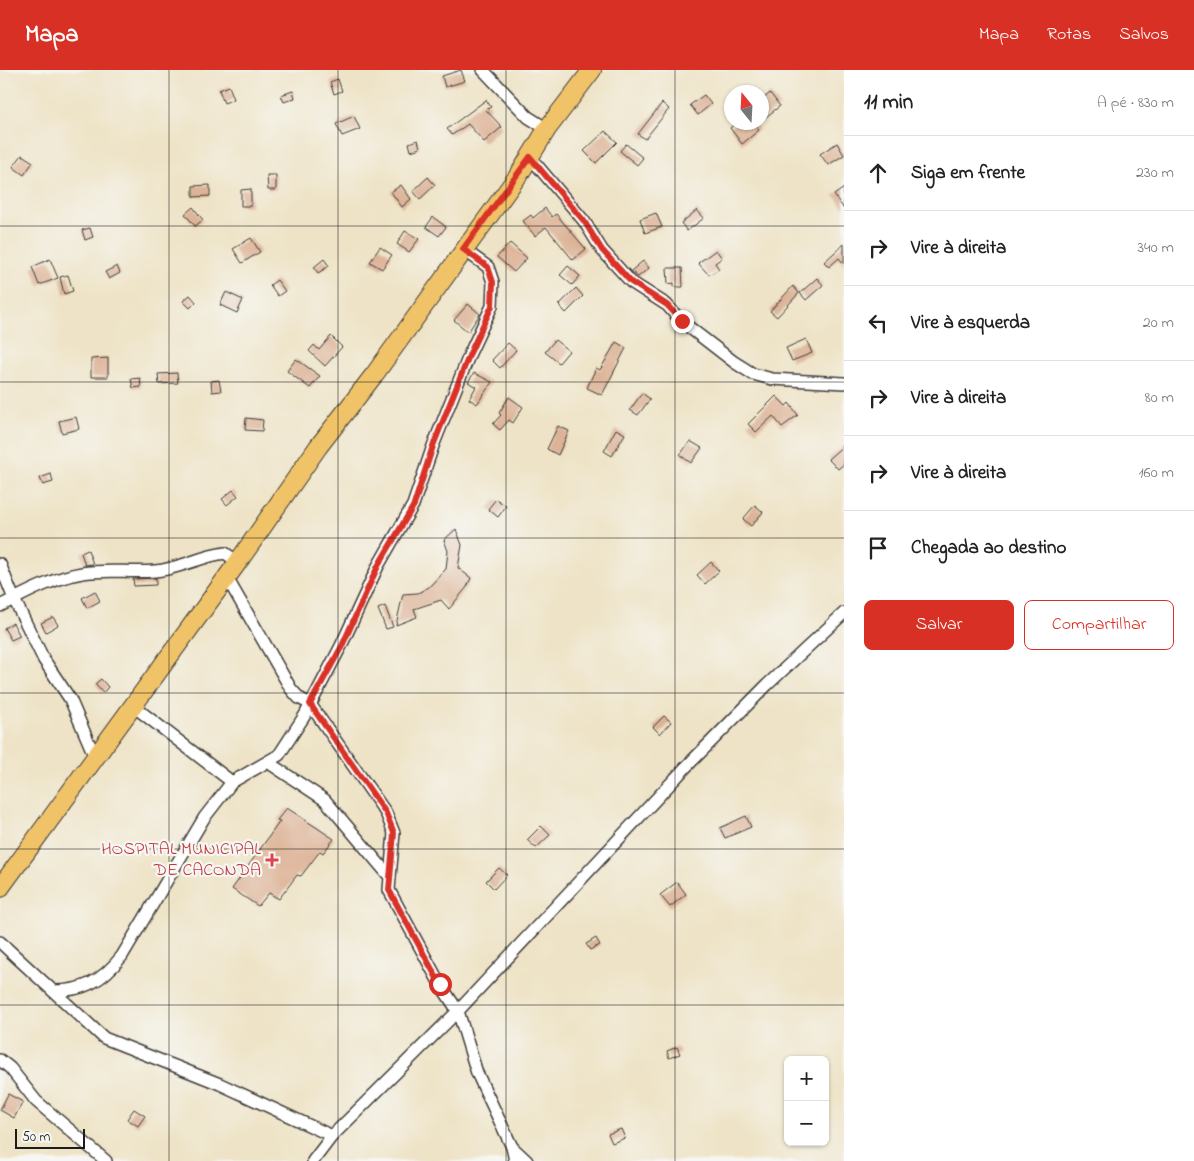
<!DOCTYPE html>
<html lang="pt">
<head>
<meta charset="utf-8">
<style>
  :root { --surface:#fff; --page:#f6f6f6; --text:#222; --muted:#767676; --line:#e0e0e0; --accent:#d93025 }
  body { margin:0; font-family:"Indie Flower",sans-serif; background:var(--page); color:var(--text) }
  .controls { position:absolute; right:15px; bottom:15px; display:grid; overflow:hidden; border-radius:8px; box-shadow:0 1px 4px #0004 }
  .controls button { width:45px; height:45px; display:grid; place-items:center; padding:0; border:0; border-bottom:1px solid var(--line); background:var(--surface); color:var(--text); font:25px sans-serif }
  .compass { position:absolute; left:724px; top:15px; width:45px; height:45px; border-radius:50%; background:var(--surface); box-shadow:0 1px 4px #0004; rotate:342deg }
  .scale { position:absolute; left:15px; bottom:12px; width:70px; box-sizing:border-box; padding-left:5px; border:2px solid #1c1c1c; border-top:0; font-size:14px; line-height:18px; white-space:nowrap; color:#1c1c1c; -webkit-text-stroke:4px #f6f6f2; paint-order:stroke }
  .stop { position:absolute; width:15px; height:15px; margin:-11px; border:4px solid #d93025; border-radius:50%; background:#fff }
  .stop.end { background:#d93025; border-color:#fff; box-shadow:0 1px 5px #0008 }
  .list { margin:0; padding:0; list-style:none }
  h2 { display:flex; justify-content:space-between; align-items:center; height:65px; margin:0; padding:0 20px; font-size:21px }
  h2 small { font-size:16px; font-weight:400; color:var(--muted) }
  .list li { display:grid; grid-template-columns:32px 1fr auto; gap:15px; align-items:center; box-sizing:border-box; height:75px; padding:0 20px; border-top:1px solid var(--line) }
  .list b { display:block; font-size:19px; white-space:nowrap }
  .list em { font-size:16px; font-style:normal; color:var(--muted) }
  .actions { display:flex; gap:10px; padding:15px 20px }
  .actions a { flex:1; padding:11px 0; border:1px solid var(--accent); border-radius:8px; text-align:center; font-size:18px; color:var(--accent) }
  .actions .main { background:var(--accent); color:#fff }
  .icon { flex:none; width:28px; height:28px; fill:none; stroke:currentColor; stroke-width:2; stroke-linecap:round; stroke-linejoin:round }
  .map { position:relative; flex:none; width:844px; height:1091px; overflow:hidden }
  header { display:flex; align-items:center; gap:30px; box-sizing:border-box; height:70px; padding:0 25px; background:var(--accent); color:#fff }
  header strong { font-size:24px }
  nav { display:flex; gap:28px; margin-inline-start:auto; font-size:18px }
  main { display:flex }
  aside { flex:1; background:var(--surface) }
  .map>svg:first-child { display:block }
</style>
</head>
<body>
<header>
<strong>Mapa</strong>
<nav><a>Mapa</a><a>Rotas</a><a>Salvos</a></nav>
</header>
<main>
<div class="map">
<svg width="844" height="1091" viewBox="0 0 844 1091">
  <rect width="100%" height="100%" fill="#f6f6f2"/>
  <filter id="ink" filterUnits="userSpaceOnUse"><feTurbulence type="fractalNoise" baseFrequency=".02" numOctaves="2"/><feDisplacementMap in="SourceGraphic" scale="10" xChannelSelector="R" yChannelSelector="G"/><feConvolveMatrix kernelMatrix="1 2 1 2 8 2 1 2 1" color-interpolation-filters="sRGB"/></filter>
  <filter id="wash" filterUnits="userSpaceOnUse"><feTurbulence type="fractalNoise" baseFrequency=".0096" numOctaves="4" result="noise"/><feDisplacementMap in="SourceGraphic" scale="20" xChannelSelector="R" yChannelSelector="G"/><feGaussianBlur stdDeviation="1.12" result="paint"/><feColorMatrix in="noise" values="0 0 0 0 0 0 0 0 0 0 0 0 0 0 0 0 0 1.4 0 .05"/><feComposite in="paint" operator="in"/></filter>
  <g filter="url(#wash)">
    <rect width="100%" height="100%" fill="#eee3c6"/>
    <g id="blocks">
      <g fill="#ddb397">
        <path d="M461,0L465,11L445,17L442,6Z"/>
        <path d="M338,9L342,21L334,24L330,12Z"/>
        <path d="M229,16L234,29L224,33L219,20Z"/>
        <path d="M293,21L295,28L284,32L281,25Z"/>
        <path d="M770,23L780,36L762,50V30Z"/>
        <path d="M704,25L711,34L698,45L690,35Z"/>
        <path d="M486,30L491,37L486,40L502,57L484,72L468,54L452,65L447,59Z"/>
        <path d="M662,33L669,39L645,69L638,64Z"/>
        <path d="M354,46L360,59L342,66L336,54Z"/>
        <path d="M737,52H754L759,60L742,74L730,58Z"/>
        <path d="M605,61L617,72L596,93L584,81Z"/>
        <path d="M418,70L420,78L411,81L409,73Z"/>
        <path d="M837,73L844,85L828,95L820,84Z"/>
        <path d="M626,74L643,88L637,95L620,81Z"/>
        <path d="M22,85L33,92L24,105L13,97Z"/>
        <path d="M267,105H276V120H268Z"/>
        <path d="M428,107L435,115L420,129L413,121Z"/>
        <path d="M210,115V126L193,127V116Z"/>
        <path d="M401,115L411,129L402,137L391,122Z"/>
        <path d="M844,118V139L834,125Z"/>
        <path d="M251,119V136H241V120Z"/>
        <path d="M193,137L203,150L195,156L185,144Z"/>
        <path d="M545,138L552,147L556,144L586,179L573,190L546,157L535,166L523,151L531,145L533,148Z"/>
        <path d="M697,140L704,148L687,161L681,153Z"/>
        <path d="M656,143L662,157L645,163L640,149Z"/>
        <path d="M433,147L446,157L439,166L426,157Z"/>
        <path d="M90,158L93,167L85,170L82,160Z"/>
        <path d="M405,161L419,169L409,182L397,174Z"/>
        <path d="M251,168L260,182L242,193L233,179Z"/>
        <path d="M510,173L527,188L514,202L497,187Z"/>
        <path d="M844,174V194L839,188L829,197L824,192Z"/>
        <path d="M380,177L392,185L382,199L370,192Z"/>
        <path d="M716,180L722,188L715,193L719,199L709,205L698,193Z"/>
        <path d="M50,189L58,208L39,215L32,197Z"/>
        <path d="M324,189L329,196L318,203L314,197Z"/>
        <path d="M643,191L649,198L638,207L631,201Z"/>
        <path d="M117,196L120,203L109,209L105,202Z"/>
        <path d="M568,196L580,206L572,215L560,205Z"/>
        <path d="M667,198H682L683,217H674V213L668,214Z"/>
        <path d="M68,205L73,221L64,224L60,207Z"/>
        <path d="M817,208L823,215L806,230L800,223Z"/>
        <path d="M277,210L285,221L278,226L270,215Z"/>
        <path d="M793,216L799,223L777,247L770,241Z"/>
        <path d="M576,218L583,226L566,243L559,235Z"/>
        <path d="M226,222L243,230L237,243L220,235Z"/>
        <path d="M190,225L196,232L190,238L183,231Z"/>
        <path d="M468,234L480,244L468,262L454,250Z"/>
        <path d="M331,266L342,277L325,296L309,281L314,275L319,280Z"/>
        <path d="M806,269L812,283L792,291L786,278Z"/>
        <path d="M555,270L569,281L559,293L545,282Z"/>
        <path d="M616,272L626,278L602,325L587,318L596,298L600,300Z"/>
        <path d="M508,273L516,280L500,298L492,290Z"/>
        <path d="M108,288V307H91V289Z"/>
        <path d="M296,289L320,306L310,318L287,301Z"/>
        <path d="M177,303L178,313L159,314L158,304Z"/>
        <path d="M474,303L492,312L477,334L469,329L476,317L468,312Z"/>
        <path d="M140,308L141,317L133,318L131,309Z"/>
        <path d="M219,310L221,321L212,322L211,311Z"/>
        <path d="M642,323L650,329L638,345L630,340Z"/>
        <path d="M776,326L786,336L789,333L798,345L782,357L773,346L756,362L748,354Z"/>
        <path d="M509,327L523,337L513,353L509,350L500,360L493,354L501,345L499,343Z"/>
        <path d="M76,347L79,359L62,363L59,351Z"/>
        <path d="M246,348L263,350L262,361L245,360Z"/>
        <path d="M558,356L569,361L558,385L547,379Z"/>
        <path d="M616,359L625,364L612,386L604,381Z"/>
        <path d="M690,371L702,378L691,393L680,385Z"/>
        <path d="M844,375V394L838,399L828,389Z"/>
        <path d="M51,404L53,412L43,415L40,408Z"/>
        <path d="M233,420L238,426L227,435L222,429Z"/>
        <path d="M496,429L506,436L498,447L488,439Z"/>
        <path d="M755,435L763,442L751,456L743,449Z"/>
        <path d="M456,459L462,475L458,498L471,508L467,517L449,539L441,530L414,539L417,547L396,555L403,524L418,523L429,517L446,499L448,481L444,470Z"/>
        <path d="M88,480L93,494L85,495L81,483Z"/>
        <path d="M711,492L719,501L705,514L697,505Z"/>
        <path d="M156,508V515L134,516L133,509Z"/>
        <path d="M95,521L100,531L87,538L82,528Z"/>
        <path d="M385,536L393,557L386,559L378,539Z"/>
        <path d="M53,547L58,555L46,562L41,553Z"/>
        <path d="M13,553L20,566L11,570L4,558Z"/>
        <path d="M101,609L108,617L103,623L95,614Z"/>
        <path d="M664,646L671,652L660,664L653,657Z"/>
        <path d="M287,738L334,769L323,783L320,781L301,806L297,805L279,829L269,823L258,836L232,819L280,751L277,750Z"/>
        <path d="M746,746L751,757L725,768L720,758Z"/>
        <path d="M541,756L550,765L536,778L527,770Z"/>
        <path d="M499,798L507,805L494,819L486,811Z"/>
        <path d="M677,812L686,824L670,837L660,825Z"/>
        <path d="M596,868L600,875L590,880L586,874Z"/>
        <path d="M677,977L680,984L669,988L667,981Z"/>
        <path d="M8,1024L23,1032L14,1048L0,1040Z"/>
        <path d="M134,1039L145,1046L138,1056L127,1049Z"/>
        <path d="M621,1059L625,1068L612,1073L608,1064Z"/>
      </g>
    </g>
  </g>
  <g filter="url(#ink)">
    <use href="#blocks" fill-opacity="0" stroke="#3c3a36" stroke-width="1"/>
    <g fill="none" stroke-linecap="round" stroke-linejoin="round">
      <defs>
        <g id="street">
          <path d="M483,0L528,47L547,59"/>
          <path d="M530,87L584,151L602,180L631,212L667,235L681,251L734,292L753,304L772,309L844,313"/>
          <path d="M0,494L14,529L44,590L70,629L95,687"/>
          <path d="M227,508L291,619L299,628L310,634L386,743L394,763L390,807"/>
          <path d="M0,536C26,523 53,508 82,503C106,499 130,503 155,501C179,499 201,486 225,483L238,492"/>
          <path d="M132,635L232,712"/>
          <path d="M269,693L325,730L390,807L389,820L440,914L458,941L477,1003L512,1077L515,1091"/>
          <path d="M0,872L104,968L220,1014L332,1066"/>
          <path d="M53,921C84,921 102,911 122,886L204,748L232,712L279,685L305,645L341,576L378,496L413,435L433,376L470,283L492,236L493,212L488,197L463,179"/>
          <path d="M0,990L10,998L36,1031L106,1091"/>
          <path d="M512,1077L527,1091"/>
          <path d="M313,1091L332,1066L458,941L686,697L767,615L844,543"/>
        </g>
        <path id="primary" d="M0,818L238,492L318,377L374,305L520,103L547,59L592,0"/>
      </defs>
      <use href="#street" stroke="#3c3a36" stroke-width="14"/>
      <use href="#primary" stroke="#3c3a36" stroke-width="20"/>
      <use href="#street" stroke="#fff" stroke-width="11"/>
      <use href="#primary" stroke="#f1c369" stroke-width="18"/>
    </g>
  </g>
  <g fill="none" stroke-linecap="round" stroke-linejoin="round" filter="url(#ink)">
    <path stroke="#d93025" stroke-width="6" d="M440,914L389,820L394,763L386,743L310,634L342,576L378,496L414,435L433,376L470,283L492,236L493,212L488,197L463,179L530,87L584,151L602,180L631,212L667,235L682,251"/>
  </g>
  <path fill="none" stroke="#1c1c1c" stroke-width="1" stroke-opacity="0.55" d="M169,0V1091M338,0V1091M506,0V1091M675,0V1091M0,156H844M0,312H844M0,468H844M0,623H844M0,779H844M0,935H844"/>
  <path fill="#e0444e" stroke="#f6f6f2" stroke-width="2" d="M269.5 782.5h5v5h5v5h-5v5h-5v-5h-5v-5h5z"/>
  <g text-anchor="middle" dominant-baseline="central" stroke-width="4.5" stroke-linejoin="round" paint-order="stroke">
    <g font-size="18" fill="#be3a42" stroke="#f6f6f2" text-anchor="end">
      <text x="261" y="780">HOSPITAL MUNICIPAL<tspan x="261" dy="21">DE CACONDA</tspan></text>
    </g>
  </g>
</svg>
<div class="controls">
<button>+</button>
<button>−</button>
</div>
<svg class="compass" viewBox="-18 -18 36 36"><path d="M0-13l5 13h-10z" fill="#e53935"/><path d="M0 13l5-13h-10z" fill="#767676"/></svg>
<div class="scale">50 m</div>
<div class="stop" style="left:440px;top:914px"></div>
<div class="stop end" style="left:682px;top:251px"></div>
</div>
<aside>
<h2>11 min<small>A pé · 830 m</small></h2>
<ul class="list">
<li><svg class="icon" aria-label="ahead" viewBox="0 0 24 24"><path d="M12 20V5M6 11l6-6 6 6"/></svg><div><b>Siga em frente</b></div><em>230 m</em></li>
<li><svg class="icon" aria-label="right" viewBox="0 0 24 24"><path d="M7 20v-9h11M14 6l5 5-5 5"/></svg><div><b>Vire à direita</b></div><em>340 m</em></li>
<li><svg class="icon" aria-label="left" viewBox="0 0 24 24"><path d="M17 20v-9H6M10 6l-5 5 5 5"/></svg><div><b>Vire à esquerda</b></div><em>20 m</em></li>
<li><svg class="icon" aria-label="right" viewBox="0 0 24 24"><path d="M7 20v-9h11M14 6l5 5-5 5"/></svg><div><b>Vire à direita</b></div><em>80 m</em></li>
<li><svg class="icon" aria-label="right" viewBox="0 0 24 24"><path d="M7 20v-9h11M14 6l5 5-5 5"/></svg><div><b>Vire à direita</b></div><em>160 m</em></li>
<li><svg class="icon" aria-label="arrive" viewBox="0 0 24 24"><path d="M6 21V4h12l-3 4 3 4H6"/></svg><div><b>Chegada ao destino</b></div></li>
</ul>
<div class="actions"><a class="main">Salvar</a><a>Compartilhar</a></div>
</aside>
</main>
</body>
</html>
